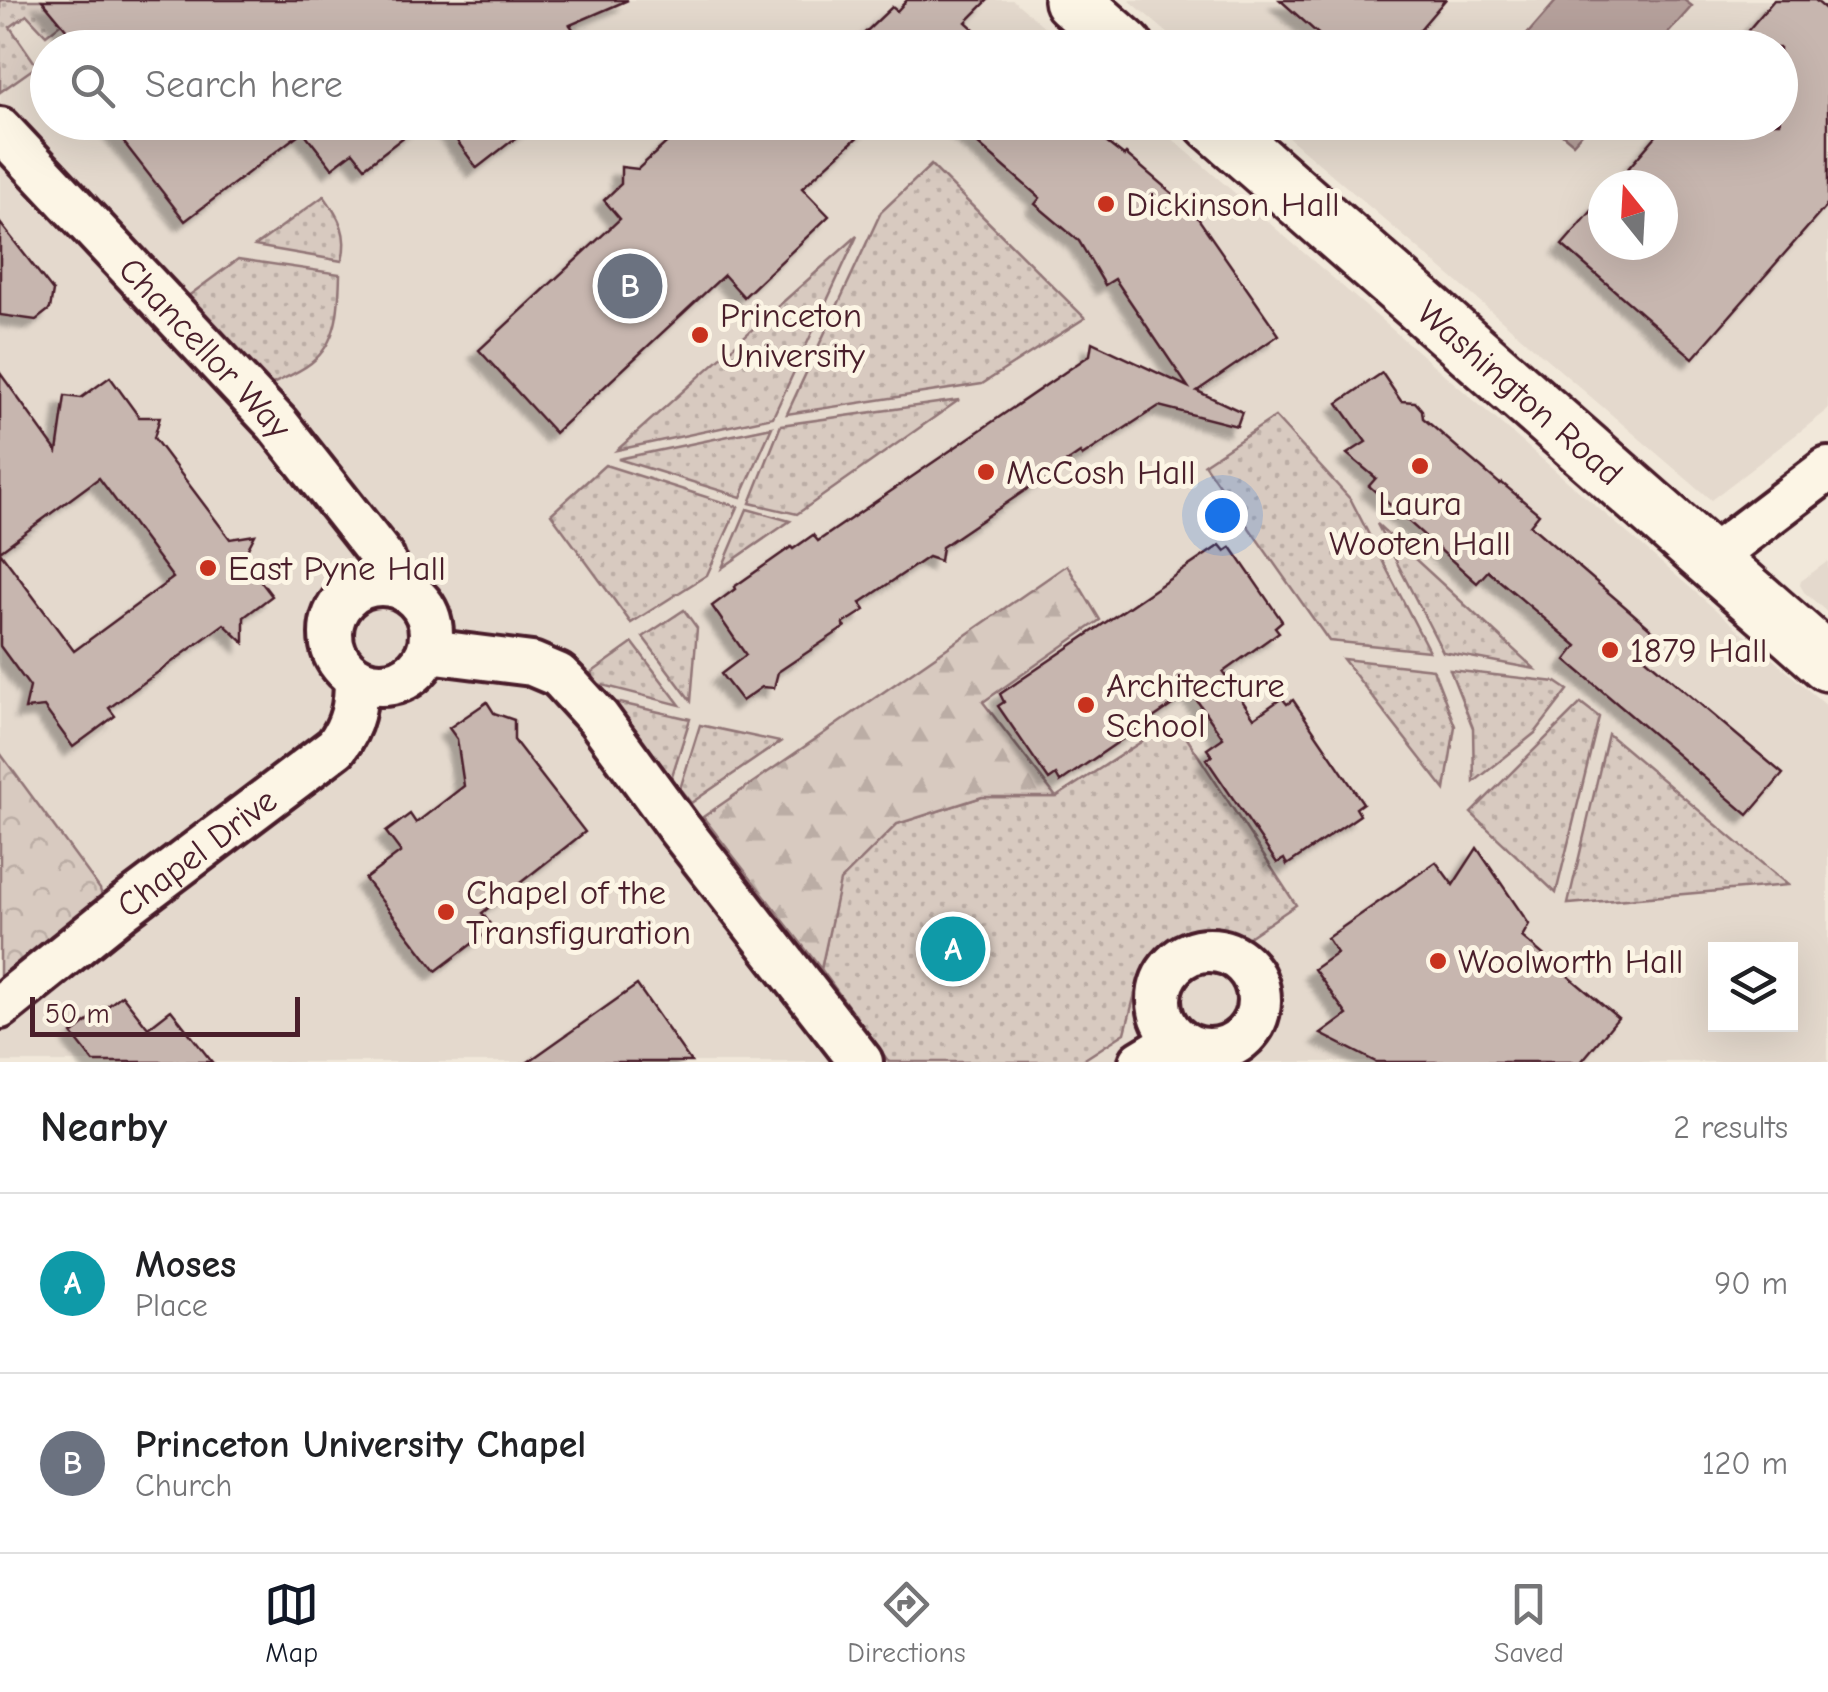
<!DOCTYPE html>
<html lang="en">
<head>
<meta charset="utf-8">
<style>
  :root { --surface:#fff; --page:#f2f2f2; --text:#202124; --muted:#757577; --line:#e0e0e0; --accent:#111827 }
  body { margin:0; font-family:"Comic Neue",sans-serif; background:var(--page); color:var(--text) }
  .controls { position:absolute; right:30px; bottom:30px; display:grid; overflow:hidden; border-radius:0px; box-shadow:0 10px 40px #0002 }
  .controls button { width:90px; height:90px; display:grid; place-items:center; padding:0; border:0; border-bottom:2px solid var(--line); background:var(--surface); color:var(--text); font:50px sans-serif }
  .compass { position:absolute; left:1588px; top:170px; width:90px; height:90px; border-radius:50%; background:var(--surface); box-shadow:0 10px 40px #0002; rotate:342deg }
  .scale { position:absolute; left:30px; bottom:25px; width:270px; box-sizing:border-box; padding-left:10px; border:5px solid #4a1f2b; border-top:0; font-size:28px; line-height:35px; white-space:nowrap; color:#4a1f2b; -webkit-text-stroke:8px #fcf5e5; paint-order:stroke }
  .you { position:absolute; left:1222px; top:515px; width:35px; height:35px; margin:-25px; border:8px solid #fff; border-radius:50%; background:#1a73e8; box-shadow:0 0 0 15px #1a73e833 }
  .badge { display:grid; place-items:center; width:65px; height:65px; border-radius:50%; background:var(--accent); color:#fff; font-size:32px; font-weight:700 }
  .pin { position:absolute; translate:-50% -50%; border:5px solid #fff; box-shadow:0 2px 10px #0006 }
  .list { margin:0; padding:0; list-style:none }
  h2 { display:flex; justify-content:space-between; align-items:center; height:130px; margin:0; padding:0 40px; font-size:42px }
  h2 small { font-size:32px; font-weight:400; color:var(--muted) }
  .list li { display:grid; grid-template-columns:65px 1fr auto; gap:30px; align-items:center; box-sizing:border-box; height:180px; padding:0 40px; border-top:2px solid var(--line) }
  .list b { display:block; font-size:38px; white-space:nowrap }
  .list p { margin:0; font-size:32px; white-space:nowrap; color:var(--muted) }
  .list em { font-size:32px; font-style:normal; color:var(--muted) }
  .icon { flex:none; width:55px; height:55px; fill:none; stroke:currentColor; stroke-width:2; stroke-linecap:round; stroke-linejoin:round }
  .map { position:relative; flex:none; width:1828px; height:1062px; overflow:hidden }
  .search { position:absolute; background:var(--surface); box-shadow:0 10px 40px #0002; left:30px; right:30px; top:30px; height:110px; display:flex; align-items:center; gap:25px; box-sizing:border-box; padding:0 35px; border-radius:55px; color:var(--muted); font-size:38px }
  .sheet { height:490px; background:var(--surface) }
  nav { display:flex; justify-content:space-around; align-items:center; box-sizing:border-box; height:140px; border-top:2px solid var(--line); background:var(--surface); font-size:28px; color:var(--muted) }
  nav a { display:grid; justify-items:center; gap:5px }
  nav .on { color:var(--accent) }
  .map>svg:first-child { display:block }
</style>
</head>
<body>
<div class="map">
<svg width="1828" height="1062" viewBox="0 0 1828 1062">
  <defs>
    <pattern id="grass-dots" width="8" height="8" patternUnits="userSpaceOnUse" patternTransform="scale(2.5)"><rect width="8" height="8" fill="#d8cac0"/><path d="M2 2h.1M6 6h.1" fill="none" stroke="#bbada5" stroke-width="1.8" stroke-linecap="round"/></pattern>
    <pattern id="forest-firs" width="22" height="20" patternUnits="userSpaceOnUse" patternTransform="scale(2.5)"><rect width="22" height="20" fill="#d8cac0"/><path d="M5 1l3.5 6h-7zM16 11l3.5 6h-7z" fill="#bbada5"/></pattern>
    <pattern id="park-crowns" width="20" height="18" patternUnits="userSpaceOnUse" patternTransform="scale(2.5)"><rect width="20" height="18" fill="#d8cac0"/><path d="M2 6a3 3 0 1 1 6 0M12 15a3 3 0 1 1 6 0" fill="none" stroke="#bbada5"/></pattern>
    <filter id="shadow"><feDropShadow dx="-9" dy="9" stdDeviation="2.5" flood-color="#0004"/></filter>
  </defs>
  <rect width="100%" height="100%" fill="#f1e8da"/>
  <filter id="ink" filterUnits="userSpaceOnUse"><feTurbulence type="fractalNoise" baseFrequency=".01" numOctaves="2"/><feDisplacementMap in="SourceGraphic" scale="20" xChannelSelector="R" yChannelSelector="G"/><feConvolveMatrix kernelMatrix="1 2 1 2 8 2 1 2 1" color-interpolation-filters="sRGB"/></filter>
  <g filter="url(#ink)">
    <g fill="#e4d9cd" fill-rule="evenodd">
      <path d="M0,0H1013L1068,47L48,48V122L1154,123L1828,707V1062H0ZM1716,949H1790V1024H1716Z"/>
      <path d="M1129,0H1828V410L1711,500L1272,123L1780,122V48L1184,47ZM1603,185H1663V245H1603Z"/>
      <path d="M1828,561V613L1804,592L1800,585L1801,581Z"/>
    </g>
    <g fill="url(#grass-dots)" stroke="#917476" stroke-width="2.5">
      <path d="M0,0H42L54,14L91,0L46,35L27,15L10,27L37,66L0,92Z"/>
      <path d="M931,165L1085,318L982,384L787,414L881,212Z"/>
      <path d="M324,196C339,217 349,234 342,261L255,246Z"/>
      <path d="M857,236L773,417L617,450Z"/>
      <path d="M238,259L340,274C339,306 339,341 311,363C297,374 277,381 261,390L183,300Z"/>
      <path d="M959,400L797,514L750,503L781,425Z"/>
      <path d="M1275,417L1351,500L1429,651L1329,641L1204,464Z"/>
      <path d="M772,427L741,497L618,459Z"/>
      <path d="M605,465L738,507L707,575L631,623L551,514Z"/>
      <path d="M747,509L790,521L722,568Z"/>
      <path d="M1377,524L1535,669L1443,652Z"/>
      <path d="M684,610L697,628L691,701L643,637Z"/>
      <path d="M633,643L680,705L598,684L591,673Z"/>
      <path d="M1343,659L1433,669L1455,726L1445,790Z"/>
      <path d="M1450,670L1556,682L1568,690L1535,733L1474,782L1473,728Z"/>
      <path d="M611,701L690,719L671,779Z"/>
      <path d="M1581,703L1599,717L1556,893L1471,813Z"/>
      <path d="M1175,720L1296,905L1241,942L1203,935L1170,946L1138,982L1125,1033L1080,1062H889L821,969L839,881L897,824L982,797H1056Z"/>
      <path d="M700,725L780,742L691,803L680,789Z"/>
      <path d="M1608,734L1788,885L1568,904Z"/>
    </g>
    <path fill="url(#forest-firs)" stroke="#917476" stroke-width="2.5" d="M1067,565L1100,620L983,702L1056,797H982L897,824L840,881L821,969L703,817Z"/>
    <path fill="url(#park-crowns)" stroke="#917476" stroke-width="2.5" d="M0,753L100,889L104,903L0,990Z"/>
    <g fill="#b6a19c" stroke="#8b6d6f" stroke-width="2.5">
      <path d="M1557,0H1684L1692,6L1656,47H1516Z"/>
      <path d="M1549,123H1591L1573,143Z"/>
    </g>
    <g fill="#c7b6af" stroke="#4a1f2b" stroke-width="2.5" filter="url(#shadow)">
      <path d="M42,0H628L570,25L587,48H82Z"/>
      <path d="M907,0H988L966,22L995,48H849L892,7L897,11Z"/>
      <path d="M1280,0H1445L1404,48H1334Z"/>
      <path d="M1774,0H1815L1828,11V204L1693,358L1562,245L1603,198V245H1663V185H1614L1668,122H1780V48H1733Z"/>
      <path d="M108,122H423L365,167L353,152L332,168L303,131L185,221Z"/>
      <path d="M443,122H536L477,168Z"/>
      <path d="M689,122H874L802,188L829,216L744,297L724,275L555,433L479,350L620,219L604,200L621,184V167L638,169Z"/>
      <path d="M953,122H1071L1085,135L1093,132L1124,156L1126,154L1193,211L1279,335L1197,391L1242,412L1237,426L1159,406L1082,456L1080,453L942,547L940,561L928,557L860,603L865,610L843,624L845,627L778,672L774,688L762,687L742,701L721,674L746,655L712,606L735,589L734,587L791,547L793,549L813,535L818,541L1090,355L1092,342L1188,387L1115,279L1105,285L1079,241L1035,204L1040,198Z"/>
      <path d="M0,223L53,291L50,309L36,320L0,315Z"/>
      <path d="M0,373L57,452L65,396L81,398L110,377L139,417H160L154,438L230,539L255,535L243,558L272,596L244,617V643L224,624L109,708L115,716L73,747L44,707L25,709L30,687L0,646V552L74,651L173,578L99,478L0,551Z"/>
      <path d="M1382,373L1401,401L1415,402L1422,410L1423,418L1500,484L1502,483L1539,514L1530,525L1658,635L1642,655L1783,774L1748,815L1566,660L1577,646L1488,571L1477,583L1369,486L1376,478L1347,454L1366,442L1338,403Z"/>
      <path d="M1220,545L1225,551L1231,547L1282,621L1275,627L1279,632L1223,672L1254,718L1282,698L1287,704L1293,700L1363,803L1356,808L1360,815L1287,865L1284,859L1277,863L1206,759L1212,756L1207,749L1223,738L1191,692L1060,782L1056,775L1049,780L998,706L1004,702L1000,694Z"/>
      <path d="M487,702L494,713L514,720V740L585,832L482,913L493,928L436,971L365,879L401,852L386,832L410,814L416,823L464,786L457,739L449,728Z"/>
      <path d="M1477,848L1529,924L1522,937L1618,1018L1581,1062H1376L1321,1034L1347,1015L1314,969L1337,953L1327,938L1436,862L1453,885Z"/>
      <path d="M637,985L691,1062H528Z"/>
      <path d="M122,995L148,1028L171,1010L212,1062H94L72,1034Z"/>
    </g>
    <g fill="none" stroke-linecap="round" stroke-linejoin="round">
      <defs>
        <g id="minor">
          <path id="s1" d="M0,129L277,424L382,557L387,570L385,584"/>
          <path d="M1711,558L1828,469"/>
          <circle cx="381" cy="634" r="50"/>
          <path d="M429,651L532,664L558,675L565,682L598,718L678,827L861,1062"/>
          <circle cx="1209" cy="1000" r="50"/>
          <path id="s2" d="M0,1007L123,908L336,747C353,725 356,705 356,678"/>
          <path d="M1141,1062L1177,1040"/>
        </g>
        <g id="major">
          <path d="M1072,0L1126,48"/>
          <path id="s3" d="M1212,122L1828,663"/>
        </g>
      </defs>
      <use href="#minor" stroke="#4a1f2b" stroke-width="50"/>
      <use href="#major" stroke="#4a1f2b" stroke-width="62"/>
      <use href="#minor" stroke="#fcf5e5" stroke-width="42"/>
      <use href="#major" stroke="#fcf5e5" stroke-width="55"/>
    </g>
  </g>
  <g fill="#c8321e" stroke="#fcf5e5" stroke-width="4">
    <circle cx="1106" cy="204" r="10"/>
    <circle cx="700" cy="335" r="10"/>
    <circle cx="1420" cy="466" r="10"/>
    <circle cx="986" cy="472" r="10"/>
    <circle cx="208" cy="568" r="10"/>
    <circle cx="1610" cy="650" r="10"/>
    <circle cx="1086" cy="705" r="10"/>
    <circle cx="446" cy="912" r="10"/>
    <circle cx="1438" cy="961" r="10"/>
  </g>
  <g text-anchor="middle" dominant-baseline="central" stroke-width="10" stroke-linejoin="round" paint-order="stroke">
    <g font-size="35" fill="#4a1f2b" stroke="#fcf5e5" text-anchor="start">
      <text x="1126" y="204">Dickinson Hall</text>
      <text x="720" y="315">Princeton<tspan x="720" dy="40">University</tspan></text>
      <text x="1006" y="472">McCosh Hall</text>
      <text x="1420" y="503" text-anchor="middle">Laura<tspan x="1420" dy="40">Wooten Hall</tspan></text>
      <text x="228" y="568">East Pyne Hall</text>
      <text x="1630" y="650">1879 Hall</text>
      <text x="1106" y="685">Architecture<tspan x="1106" dy="40">School</tspan></text>
      <text x="466" y="892">Chapel of the<tspan x="466" dy="40">Transfiguration</tspan></text>
      <text x="1458" y="961">Woolworth Hall</text>
    </g>
    <g font-size="35" fill="#4a1f2b" stroke="#fcf5e5">
      <text stroke="none"><textPath href="#s1" startOffset="300">Chancellor Way</textPath></text>
      <text stroke="none"><textPath href="#s3" startOffset="410">Washington Road</textPath></text>
      <text stroke="none"><textPath href="#s2" startOffset="250">Chapel Drive</textPath></text>
    </g>
  </g>
</svg>
<div class="controls">
<button><svg class="icon" aria-label="layers" viewBox="0 0 24 24"><path d="M12 4l9 5-9 5-9-5zM3 14l9 5 9-5"/></svg></button>
</div>
<svg class="compass" viewBox="-18 -18 36 36"><path d="M0-13l5 13h-10z" fill="#e53935"/><path d="M0 13l5-13h-10z" fill="#757577"/></svg>
<div class="scale">50 m</div>
<div class="you"></div>
<div class="pin badge" style="left:953px;top:949px;background:#0f9aa8">A</div>
<div class="pin badge" style="left:630px;top:286px;background:#6b7280">B</div>
<div class="search"><svg class="icon" aria-label="search" viewBox="0 0 24 24"><circle cx="10" cy="10" r="6"/><path d="M15 15l6 6"/></svg>Search here</div>
</div>
<section class="sheet">
<h2>Nearby<small>2 results</small></h2>
<ul class="list">
<li><span class="badge" style="background:#0f9aa8">A</span><div><b>Moses</b><p>Place</p></div><em>90 m</em></li>
<li><span class="badge" style="background:#6b7280">B</span><div><b>Princeton University Chapel</b><p>Church</p></div><em>120 m</em></li>
</ul>
</section>
<nav>
<a class="on"><svg class="icon" aria-label="map" viewBox="0 0 24 24"><path d="M3 6l6-2 6 2 6-2v14l-6 2-6-2-6 2zM9 4v14M15 6v14"/></svg>Map</a>
<a><svg class="icon" aria-label="directions" viewBox="0 0 24 24"><path d="M12 3l9 9-9 9-9-9zM9 14v-3h6M13 9l2 2-2 2"/></svg>Directions</a>
<a><svg class="icon" aria-label="saved" viewBox="0 0 24 24"><path d="M7 4h10v16l-5-4-5 4z"/></svg>Saved</a>
</nav>
</body>
</html>
